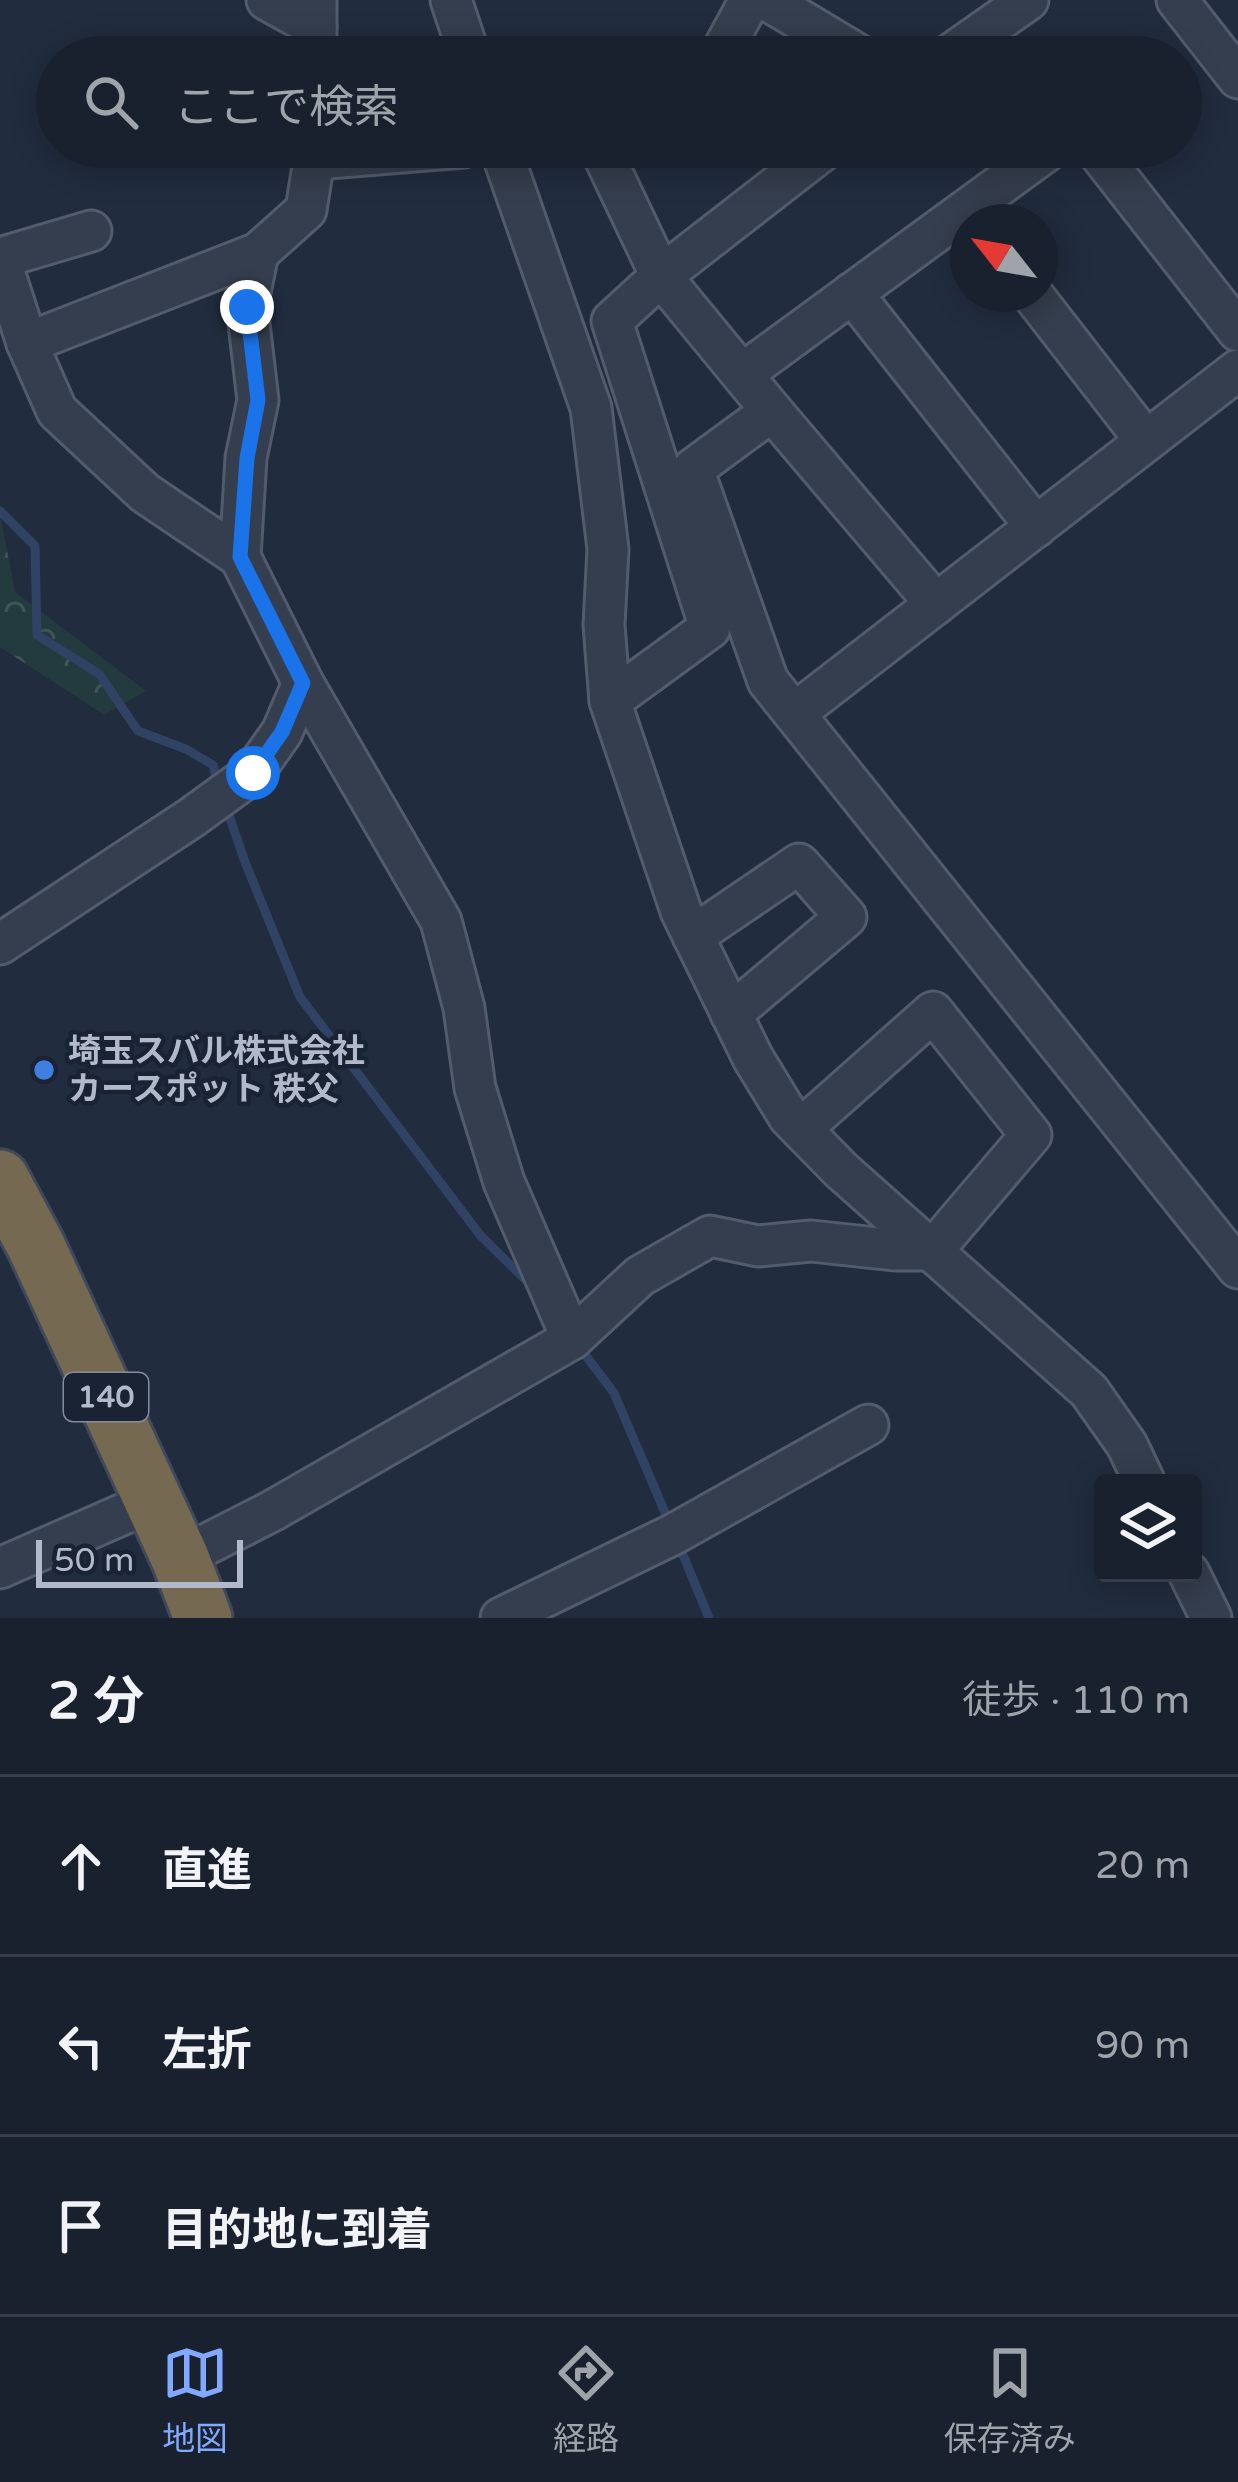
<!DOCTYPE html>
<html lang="ja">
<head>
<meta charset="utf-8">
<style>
  :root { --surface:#19212e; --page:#262e3a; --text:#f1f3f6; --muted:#9fa3aa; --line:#373e4a; --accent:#80a9ff }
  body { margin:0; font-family:"Varela Round","Noto Sans JP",sans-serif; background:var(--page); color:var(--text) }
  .controls { position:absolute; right:36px; bottom:36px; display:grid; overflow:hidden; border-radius:12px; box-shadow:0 6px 30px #0003 }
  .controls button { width:108px; height:108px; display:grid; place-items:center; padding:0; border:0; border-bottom:3px solid var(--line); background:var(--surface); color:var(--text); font:60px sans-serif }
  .compass { position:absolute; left:950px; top:204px; width:108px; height:108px; border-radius:50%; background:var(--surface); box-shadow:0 6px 30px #0003; rotate:301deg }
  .scale { position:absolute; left:36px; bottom:30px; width:207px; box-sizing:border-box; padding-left:12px; border:6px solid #b1b9ca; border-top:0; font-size:33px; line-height:42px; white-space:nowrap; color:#b1b9ca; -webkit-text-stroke:9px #1a2333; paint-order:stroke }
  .stop { position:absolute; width:36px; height:36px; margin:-27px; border:9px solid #1a73e8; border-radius:50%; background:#fff }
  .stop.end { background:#1a73e8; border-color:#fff; box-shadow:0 3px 12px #0008 }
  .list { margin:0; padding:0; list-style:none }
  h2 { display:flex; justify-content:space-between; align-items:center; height:156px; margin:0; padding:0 48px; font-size:51px }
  h2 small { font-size:39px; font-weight:400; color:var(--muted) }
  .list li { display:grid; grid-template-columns:78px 1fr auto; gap:36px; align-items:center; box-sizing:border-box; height:180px; padding:0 48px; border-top:3px solid var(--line) }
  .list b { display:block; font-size:45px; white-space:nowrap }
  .list em { font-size:39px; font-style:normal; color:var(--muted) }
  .icon { flex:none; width:66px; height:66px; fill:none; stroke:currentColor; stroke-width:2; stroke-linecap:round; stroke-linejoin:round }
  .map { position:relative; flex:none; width:1238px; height:1618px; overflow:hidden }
  .search { position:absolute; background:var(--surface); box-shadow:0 6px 30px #0003; left:36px; right:36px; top:36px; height:132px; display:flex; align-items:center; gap:30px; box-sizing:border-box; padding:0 42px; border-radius:66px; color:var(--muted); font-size:45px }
  .sheet { height:696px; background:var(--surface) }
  nav { display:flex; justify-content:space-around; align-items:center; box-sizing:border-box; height:168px; border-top:3px solid var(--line); background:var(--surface); font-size:33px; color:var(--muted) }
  nav a { display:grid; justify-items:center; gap:6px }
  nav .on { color:var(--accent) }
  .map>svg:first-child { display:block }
</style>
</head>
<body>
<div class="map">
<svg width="1238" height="1618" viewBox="0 0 1238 1618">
  <defs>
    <pattern id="forest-crowns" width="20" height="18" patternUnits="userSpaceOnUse" patternTransform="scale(3)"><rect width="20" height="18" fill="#233a3f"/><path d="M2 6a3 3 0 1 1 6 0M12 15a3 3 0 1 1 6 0" fill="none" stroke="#415459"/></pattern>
  </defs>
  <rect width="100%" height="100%" fill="#212c3e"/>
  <path fill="url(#forest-crowns)" d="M0,514L15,592L146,691L104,715L0,647Z"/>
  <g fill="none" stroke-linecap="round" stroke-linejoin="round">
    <g stroke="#314365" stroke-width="9">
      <path d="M0,511L35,546L37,635L99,674L138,731L186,749L213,765L215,773"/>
      <path d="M230,818L245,862L300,997L480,1235L533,1287"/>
      <path d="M580,1348L614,1393L670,1524"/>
      <path d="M679,1545L709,1618"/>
    </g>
    <defs>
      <g id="minor">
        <path d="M267,0L316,27"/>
        <path d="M451,0L470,57"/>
        <path d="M767,0L862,57"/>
        <path d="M1177,0L1238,78"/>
        <path d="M316,57V0"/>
        <path d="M719,57L750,0"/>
        <path d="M947,57L1028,0"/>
        <path d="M500,147L591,408L608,549L604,625L610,701L681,911L753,1058L789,1117L841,1170L1089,1391L1127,1445L1145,1483"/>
        <path d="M605,147L601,150L661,276L772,411L936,604"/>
        <path d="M1094,147L1238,331"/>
        <path d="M316,159L464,147"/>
        <path d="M0,258L91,231"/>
        <path d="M0,259L27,343L57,411L145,493L240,557L303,683L441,921L464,1008L475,1088L504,1182L572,1339"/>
        <path d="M852,293L1036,527"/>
        <path d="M1032,294L1146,441"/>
        <path d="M27,343L258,253L306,210L316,147"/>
        <path d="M742,374L1052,147"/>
        <path d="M772,411L693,469L768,681L1238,1268"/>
        <path d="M240,557L246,458L258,400L247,307L258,253"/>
        <path d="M610,701L710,628L612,321L661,276L827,147"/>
        <path d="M795,713L1238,370"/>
        <path d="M693,936L799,864L846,917L731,1014"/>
        <path d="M0,944L191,818L253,773L282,732L303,683"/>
        <path d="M180,1558L272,1511L572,1339L640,1276L710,1236L758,1246L811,1241L895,1250H933L1031,1135L933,1012L801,1129"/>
        <path d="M0,1568L153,1501"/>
        <path d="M1189,1573L1211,1618"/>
        <path d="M501,1618L674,1534L868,1425"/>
      </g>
      <path id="highway" d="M0,1179L36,1246L180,1558L203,1618"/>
    </defs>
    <use href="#minor" stroke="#535c6c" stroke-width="45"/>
    <use href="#highway" stroke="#404959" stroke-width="63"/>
    <use href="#minor" stroke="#353e4e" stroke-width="39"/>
    <use href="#highway" stroke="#756a51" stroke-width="57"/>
  </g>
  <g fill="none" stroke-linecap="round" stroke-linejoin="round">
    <path stroke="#1a73e8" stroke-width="15" d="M247,307L258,400L247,458L240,557L303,683L282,732L253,773"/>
  </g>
  <circle fill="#3f7fe0" stroke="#1a2333" stroke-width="4.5" cx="44" cy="1070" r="12"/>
  <g text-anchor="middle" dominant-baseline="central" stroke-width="9" stroke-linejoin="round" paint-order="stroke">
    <rect fill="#1a2333" stroke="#848c9d" stroke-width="3" x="64" y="1373" width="84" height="48" rx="9"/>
    <g font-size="30" font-weight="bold" fill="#b1b9ca">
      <text x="106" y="1397">140</text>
    </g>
    <g font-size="33" font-weight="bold" fill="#b1b9ca" stroke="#1a2333" text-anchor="start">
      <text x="68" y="1051">埼玉スバル株式会社<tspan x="68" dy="38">カースポット 秩父</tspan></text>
    </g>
  </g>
</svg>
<div class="controls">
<button><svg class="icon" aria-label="layers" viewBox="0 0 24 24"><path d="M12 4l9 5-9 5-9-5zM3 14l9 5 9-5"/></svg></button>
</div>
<svg class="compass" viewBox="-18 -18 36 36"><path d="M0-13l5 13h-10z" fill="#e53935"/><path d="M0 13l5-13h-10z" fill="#9fa3aa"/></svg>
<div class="scale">50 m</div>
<div class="stop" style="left:253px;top:773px"></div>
<div class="stop end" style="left:247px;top:307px"></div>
<div class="search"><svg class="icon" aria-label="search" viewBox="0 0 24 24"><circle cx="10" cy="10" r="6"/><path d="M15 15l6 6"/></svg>ここで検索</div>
</div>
<section class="sheet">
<h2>2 分<small>徒歩 · 110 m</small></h2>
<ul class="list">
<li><svg class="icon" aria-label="ahead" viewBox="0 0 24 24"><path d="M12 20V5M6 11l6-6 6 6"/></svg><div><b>直進</b></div><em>20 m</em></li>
<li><svg class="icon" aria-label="left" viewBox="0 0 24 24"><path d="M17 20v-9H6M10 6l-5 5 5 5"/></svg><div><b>左折</b></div><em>90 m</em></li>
<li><svg class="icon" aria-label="arrive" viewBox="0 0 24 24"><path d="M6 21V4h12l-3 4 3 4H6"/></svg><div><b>目的地に到着</b></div></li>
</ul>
</section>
<nav>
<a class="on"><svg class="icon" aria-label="map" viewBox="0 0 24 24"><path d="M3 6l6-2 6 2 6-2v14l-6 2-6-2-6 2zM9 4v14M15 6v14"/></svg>地図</a>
<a><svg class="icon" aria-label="directions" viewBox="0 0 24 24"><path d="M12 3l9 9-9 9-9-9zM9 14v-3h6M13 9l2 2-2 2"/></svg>経路</a>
<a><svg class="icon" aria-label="saved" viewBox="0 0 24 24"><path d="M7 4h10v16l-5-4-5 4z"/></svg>保存済み</a>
</nav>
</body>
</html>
